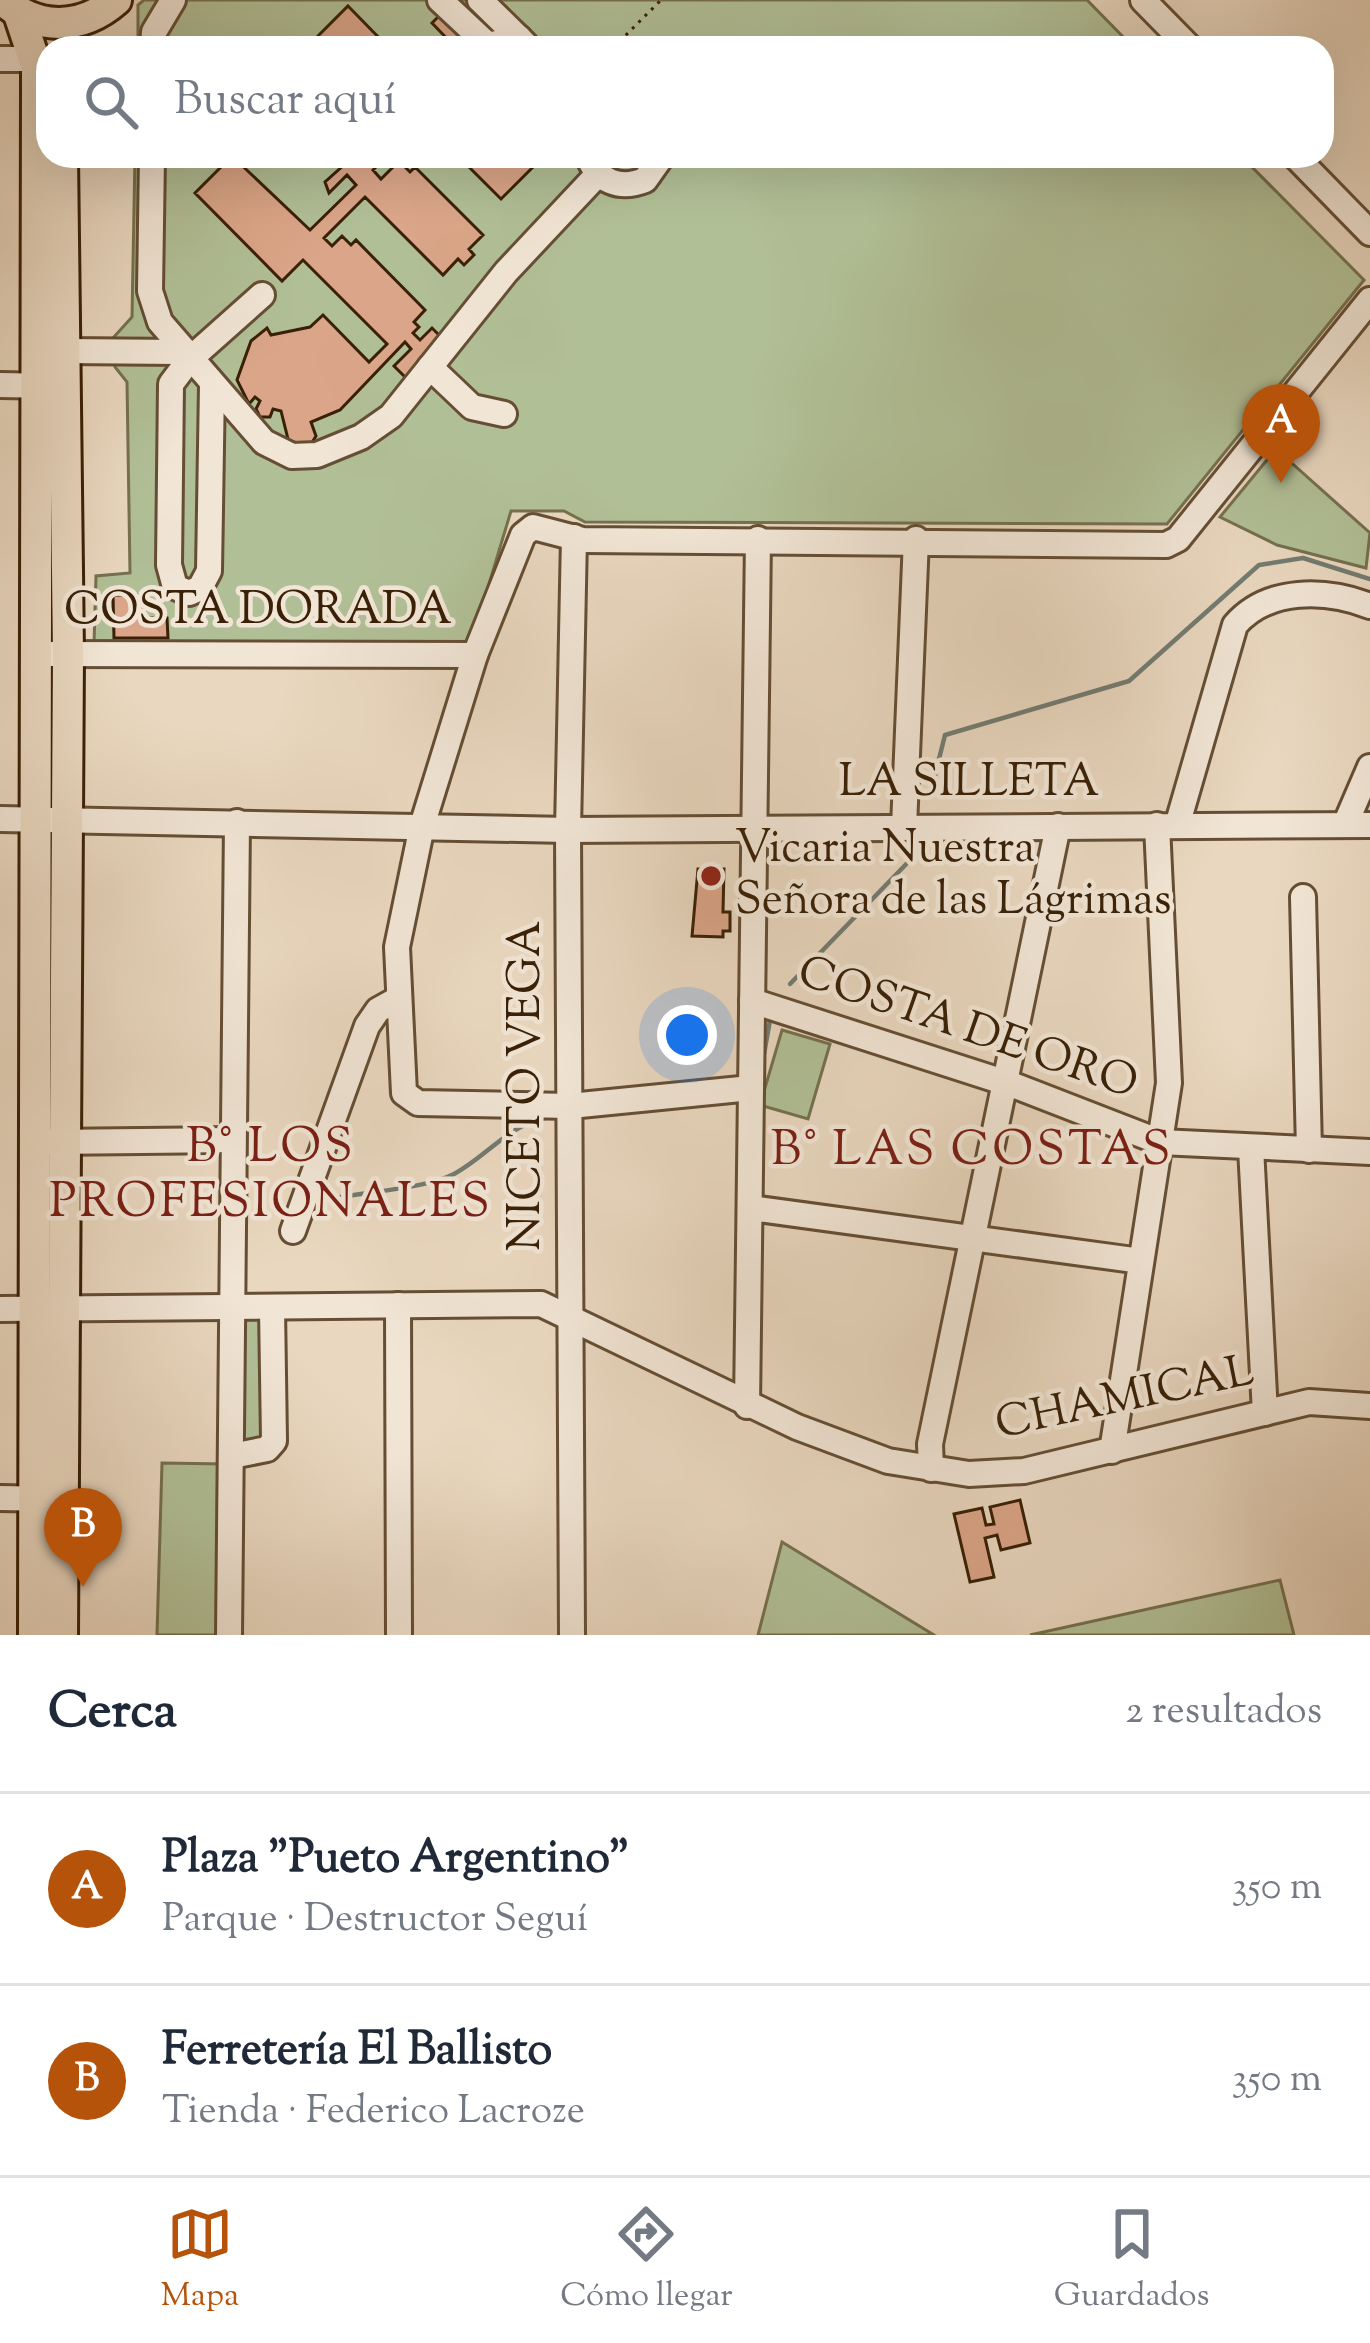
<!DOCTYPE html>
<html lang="es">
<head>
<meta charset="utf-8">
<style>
  :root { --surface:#fff; --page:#f6f6f7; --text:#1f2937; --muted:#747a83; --line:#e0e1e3; --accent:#b45309 }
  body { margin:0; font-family:"Sorts Mill Goudy",serif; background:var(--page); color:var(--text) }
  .you { position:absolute; left:687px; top:1035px; width:42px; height:42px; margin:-30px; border:9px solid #fff; border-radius:50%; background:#1a73e8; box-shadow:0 0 0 18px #1a73e833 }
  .badge { display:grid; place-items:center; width:78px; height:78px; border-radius:50%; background:var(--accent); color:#fff; font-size:39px; font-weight:700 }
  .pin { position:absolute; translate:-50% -99px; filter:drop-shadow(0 3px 6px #0008) }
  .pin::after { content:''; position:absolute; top:63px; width:42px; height:36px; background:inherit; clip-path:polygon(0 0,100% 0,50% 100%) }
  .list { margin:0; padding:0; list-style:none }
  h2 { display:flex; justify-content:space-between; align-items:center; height:156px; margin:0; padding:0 48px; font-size:51px }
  h2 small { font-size:39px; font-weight:400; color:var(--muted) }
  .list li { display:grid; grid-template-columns:78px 1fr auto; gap:36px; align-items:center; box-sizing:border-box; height:192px; padding:0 48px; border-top:3px solid var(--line) }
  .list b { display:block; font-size:45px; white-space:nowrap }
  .list p { margin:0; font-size:39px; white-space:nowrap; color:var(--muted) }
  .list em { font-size:39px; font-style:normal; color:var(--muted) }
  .icon { flex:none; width:66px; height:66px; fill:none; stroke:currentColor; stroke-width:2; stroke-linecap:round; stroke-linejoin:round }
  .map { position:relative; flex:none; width:1370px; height:1635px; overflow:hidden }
  .search { position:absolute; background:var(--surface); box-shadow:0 12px 48px #0002; left:36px; right:36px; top:36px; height:132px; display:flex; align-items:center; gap:30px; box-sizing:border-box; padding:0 42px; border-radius:36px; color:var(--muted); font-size:45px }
  .sheet { height:540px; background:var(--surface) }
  nav { display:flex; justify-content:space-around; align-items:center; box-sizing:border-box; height:168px; border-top:3px solid var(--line); background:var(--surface); font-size:33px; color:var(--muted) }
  nav a { display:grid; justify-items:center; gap:6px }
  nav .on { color:var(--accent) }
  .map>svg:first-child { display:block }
</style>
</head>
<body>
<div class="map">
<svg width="1370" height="1635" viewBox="0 0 1370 1635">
  <rect width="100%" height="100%" fill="#e9d7bf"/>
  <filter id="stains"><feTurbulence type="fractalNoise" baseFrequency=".00167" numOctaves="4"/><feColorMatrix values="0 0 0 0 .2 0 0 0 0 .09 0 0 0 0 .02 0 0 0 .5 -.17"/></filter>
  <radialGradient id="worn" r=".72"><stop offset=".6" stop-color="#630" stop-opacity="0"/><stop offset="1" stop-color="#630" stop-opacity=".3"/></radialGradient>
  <g fill="#b1bf96" stroke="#75704e" stroke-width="3">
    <path d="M144,0H1087L1134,48H138V5Z"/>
    <path d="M135,156H1241L1364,280L1167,524L585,522L564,511H511L470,647L94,645L96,576L130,573L127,382L115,367L113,338L132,317Z"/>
    <path d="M1276,449L1370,533L1366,568L1277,545L1220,517Z"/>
    <path d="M782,1030L830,1044L808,1119L760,1105Z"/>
    <path d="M269,1311L265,1442L235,1450L233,1312Z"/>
    <path d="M162,1463L224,1464V1635H157Z"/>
    <path d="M782,1542L934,1635H758Z"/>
    <path d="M1280,1580L1294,1635H1030Z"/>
  </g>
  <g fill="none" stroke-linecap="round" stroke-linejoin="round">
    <g stroke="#737b71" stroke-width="4.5">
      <path d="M931,791L945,735L1129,681L1259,565L1303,558L1370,579"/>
      <path d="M790,984L915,855"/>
      <path d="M764,1054L770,1020"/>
      <path d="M335,1198C366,1192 428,1188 454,1174C489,1155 507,1125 549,1117"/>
    </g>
  </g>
  <g fill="#daa588" stroke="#392006" stroke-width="3">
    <path d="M348,6L389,48H318L312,42Z"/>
    <path d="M443,12L479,48H456L432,23Z"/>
    <path d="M232,156L310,230L356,185L347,175L329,193L325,182L354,156H387L373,170L381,179L399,161L410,172L415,167L483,235L469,249L474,255L464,265L458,259L443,275L365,197L324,238L332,246L342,236L351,245L356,240L425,310L414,322L419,327L413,333L420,340L432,328L445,341L407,379L394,366L411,349L405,342L340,410L311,422L316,436L311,444L289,443L281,411L273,409L270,417H260L256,409L260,401L255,397L249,404L237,380L251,341L267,328L271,335L310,327L323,315L369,362L387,344L303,260L282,281L195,193Z"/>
    <path d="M458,156H536L540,160L501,199Z"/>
    <path d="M113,595H145V618H167L168,638H114Z"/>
    <path d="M698,869H724L723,912H730V931H723V937L692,936Z"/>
    <path d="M1020,1500L1030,1543L1001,1550L997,1535L985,1538L994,1577L970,1582L954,1514L982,1508L986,1525L994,1524L990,1507Z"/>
  </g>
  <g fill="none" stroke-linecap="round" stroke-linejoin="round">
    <defs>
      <g id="minor">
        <path d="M440,0L488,45L519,38"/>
        <path d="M480,0L525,44"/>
        <path d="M1143,0L1190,48"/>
        <path d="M153,48L154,32L173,0"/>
        <path d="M0,59H34"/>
        <path d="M152,156L150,291L160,322L264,442L292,456L317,455L361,437L391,416L506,272L598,174"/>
        <path d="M588,156C598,182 620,190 645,180L662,156"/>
        <path d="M1295,156L1370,233"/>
        <path d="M64,351L181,352"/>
        <path d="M430,367L472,407L504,414"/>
        <path d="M0,385L52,386"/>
        <path d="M212,385L209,571L200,588L189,593L175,587L169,565L171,384L189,360L262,295"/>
        <path d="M52,654L475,655"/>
        <path d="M0,819L568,830L1370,825"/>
        <path d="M1345,825L1370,767"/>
        <path d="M1177,826L1235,625C1268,587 1326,589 1370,606"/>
        <path d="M904,827L916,539"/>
        <path d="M1303,897L1309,1150"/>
        <path d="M752,1001L1013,1085L1160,1142L1370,1152"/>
        <path d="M751,1088L570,1106L418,1103L404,1093L397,947L422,826L475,655L523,535L533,527L583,540L1166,545L1178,539L1370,300"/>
        <path d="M49,1142L233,1140"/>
        <path d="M1251,1148L1265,1413"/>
        <path d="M751,1208L1141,1261"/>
        <path d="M293,1231L367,1026L378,1010L396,1000"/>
        <path d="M398,1305L399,1635"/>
        <path d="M0,1309L541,1304L797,1427L888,1461L969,1474L1024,1471L1309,1402L1370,1406"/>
        <path d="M747,1406L758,539"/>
        <path d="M1112,1451L1169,1083L1157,825"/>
        <path d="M232,1456L267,1449L274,1441L272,1308"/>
        <path d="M931,1469L930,1444L1058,826"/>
        <path d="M0,1498L52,1499"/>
        <path d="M229,1635L237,822"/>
        <path d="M572,1635L568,830L574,537"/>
      </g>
      <g id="major">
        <path d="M3,0C37,31 82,30 116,0"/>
        <path d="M19,14L37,68V92L34,1635"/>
        <path d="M62,1635L68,654L62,156"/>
      </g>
    </defs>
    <use href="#minor" stroke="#654e34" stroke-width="30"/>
    <use href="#major" stroke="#392006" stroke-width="36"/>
    <path stroke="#392006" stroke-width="3" stroke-dasharray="3 6" stroke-linecap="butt" d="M613,48L661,0"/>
    <use href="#minor" stroke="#f1e5d5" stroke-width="24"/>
    <use href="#major" stroke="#e9d7bf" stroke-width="30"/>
  </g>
  <circle fill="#8f2418" stroke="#f1e5d5" stroke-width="4.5" cx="711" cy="876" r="12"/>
  <g text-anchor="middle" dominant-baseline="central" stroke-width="9" stroke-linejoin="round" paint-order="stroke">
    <g font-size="45" fill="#392006" stroke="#f1e5d5">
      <text x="258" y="612">COSTA DORADA</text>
      <text x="969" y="784">LA SILLETA</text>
      <text transform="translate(967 1030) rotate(19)">COSTA DE ORO</text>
      <text transform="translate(528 1086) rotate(-90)">NICETO VEGA</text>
      <text transform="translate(1125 1400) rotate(-12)">CHAMICAL</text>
    </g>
    <g font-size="45" fill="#392006" stroke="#f1e5d5" text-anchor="start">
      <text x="735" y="850">Vicaria Nuestra<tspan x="735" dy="52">Señora de las Lágrimas</tspan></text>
    </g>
    <g font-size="48" letter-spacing="3" fill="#7a1f14" stroke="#f1e5d5">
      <text x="271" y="1149">B° LOS<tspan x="271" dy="55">PROFESIONALES</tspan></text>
      <text x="972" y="1152">B° LAS COSTAS</text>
    </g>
  </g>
  <rect width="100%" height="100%" filter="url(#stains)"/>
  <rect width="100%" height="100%" fill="url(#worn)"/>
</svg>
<div class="you"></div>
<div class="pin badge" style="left:1281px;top:483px">A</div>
<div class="pin badge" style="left:83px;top:1587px">B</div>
<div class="search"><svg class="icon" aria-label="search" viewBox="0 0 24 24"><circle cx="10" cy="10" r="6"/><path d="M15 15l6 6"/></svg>Buscar aquí</div>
</div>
<section class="sheet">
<h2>Cerca<small>2 resultados</small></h2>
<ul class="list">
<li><span class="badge">A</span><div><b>Plaza &quot;Pueto Argentino&quot;</b><p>Parque · Destructor Seguí</p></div><em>350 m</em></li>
<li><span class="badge">B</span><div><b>Ferretería El Ballisto</b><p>Tienda · Federico Lacroze</p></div><em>350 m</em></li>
</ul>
</section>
<nav>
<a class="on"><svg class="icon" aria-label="map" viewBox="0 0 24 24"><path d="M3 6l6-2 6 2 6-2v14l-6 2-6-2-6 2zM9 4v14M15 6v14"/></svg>Mapa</a>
<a><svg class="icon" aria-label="directions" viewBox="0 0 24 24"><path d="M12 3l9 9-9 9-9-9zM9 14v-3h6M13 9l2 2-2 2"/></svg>Cómo llegar</a>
<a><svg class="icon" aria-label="saved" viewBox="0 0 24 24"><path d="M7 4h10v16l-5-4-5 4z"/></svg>Guardados</a>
</nav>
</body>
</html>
